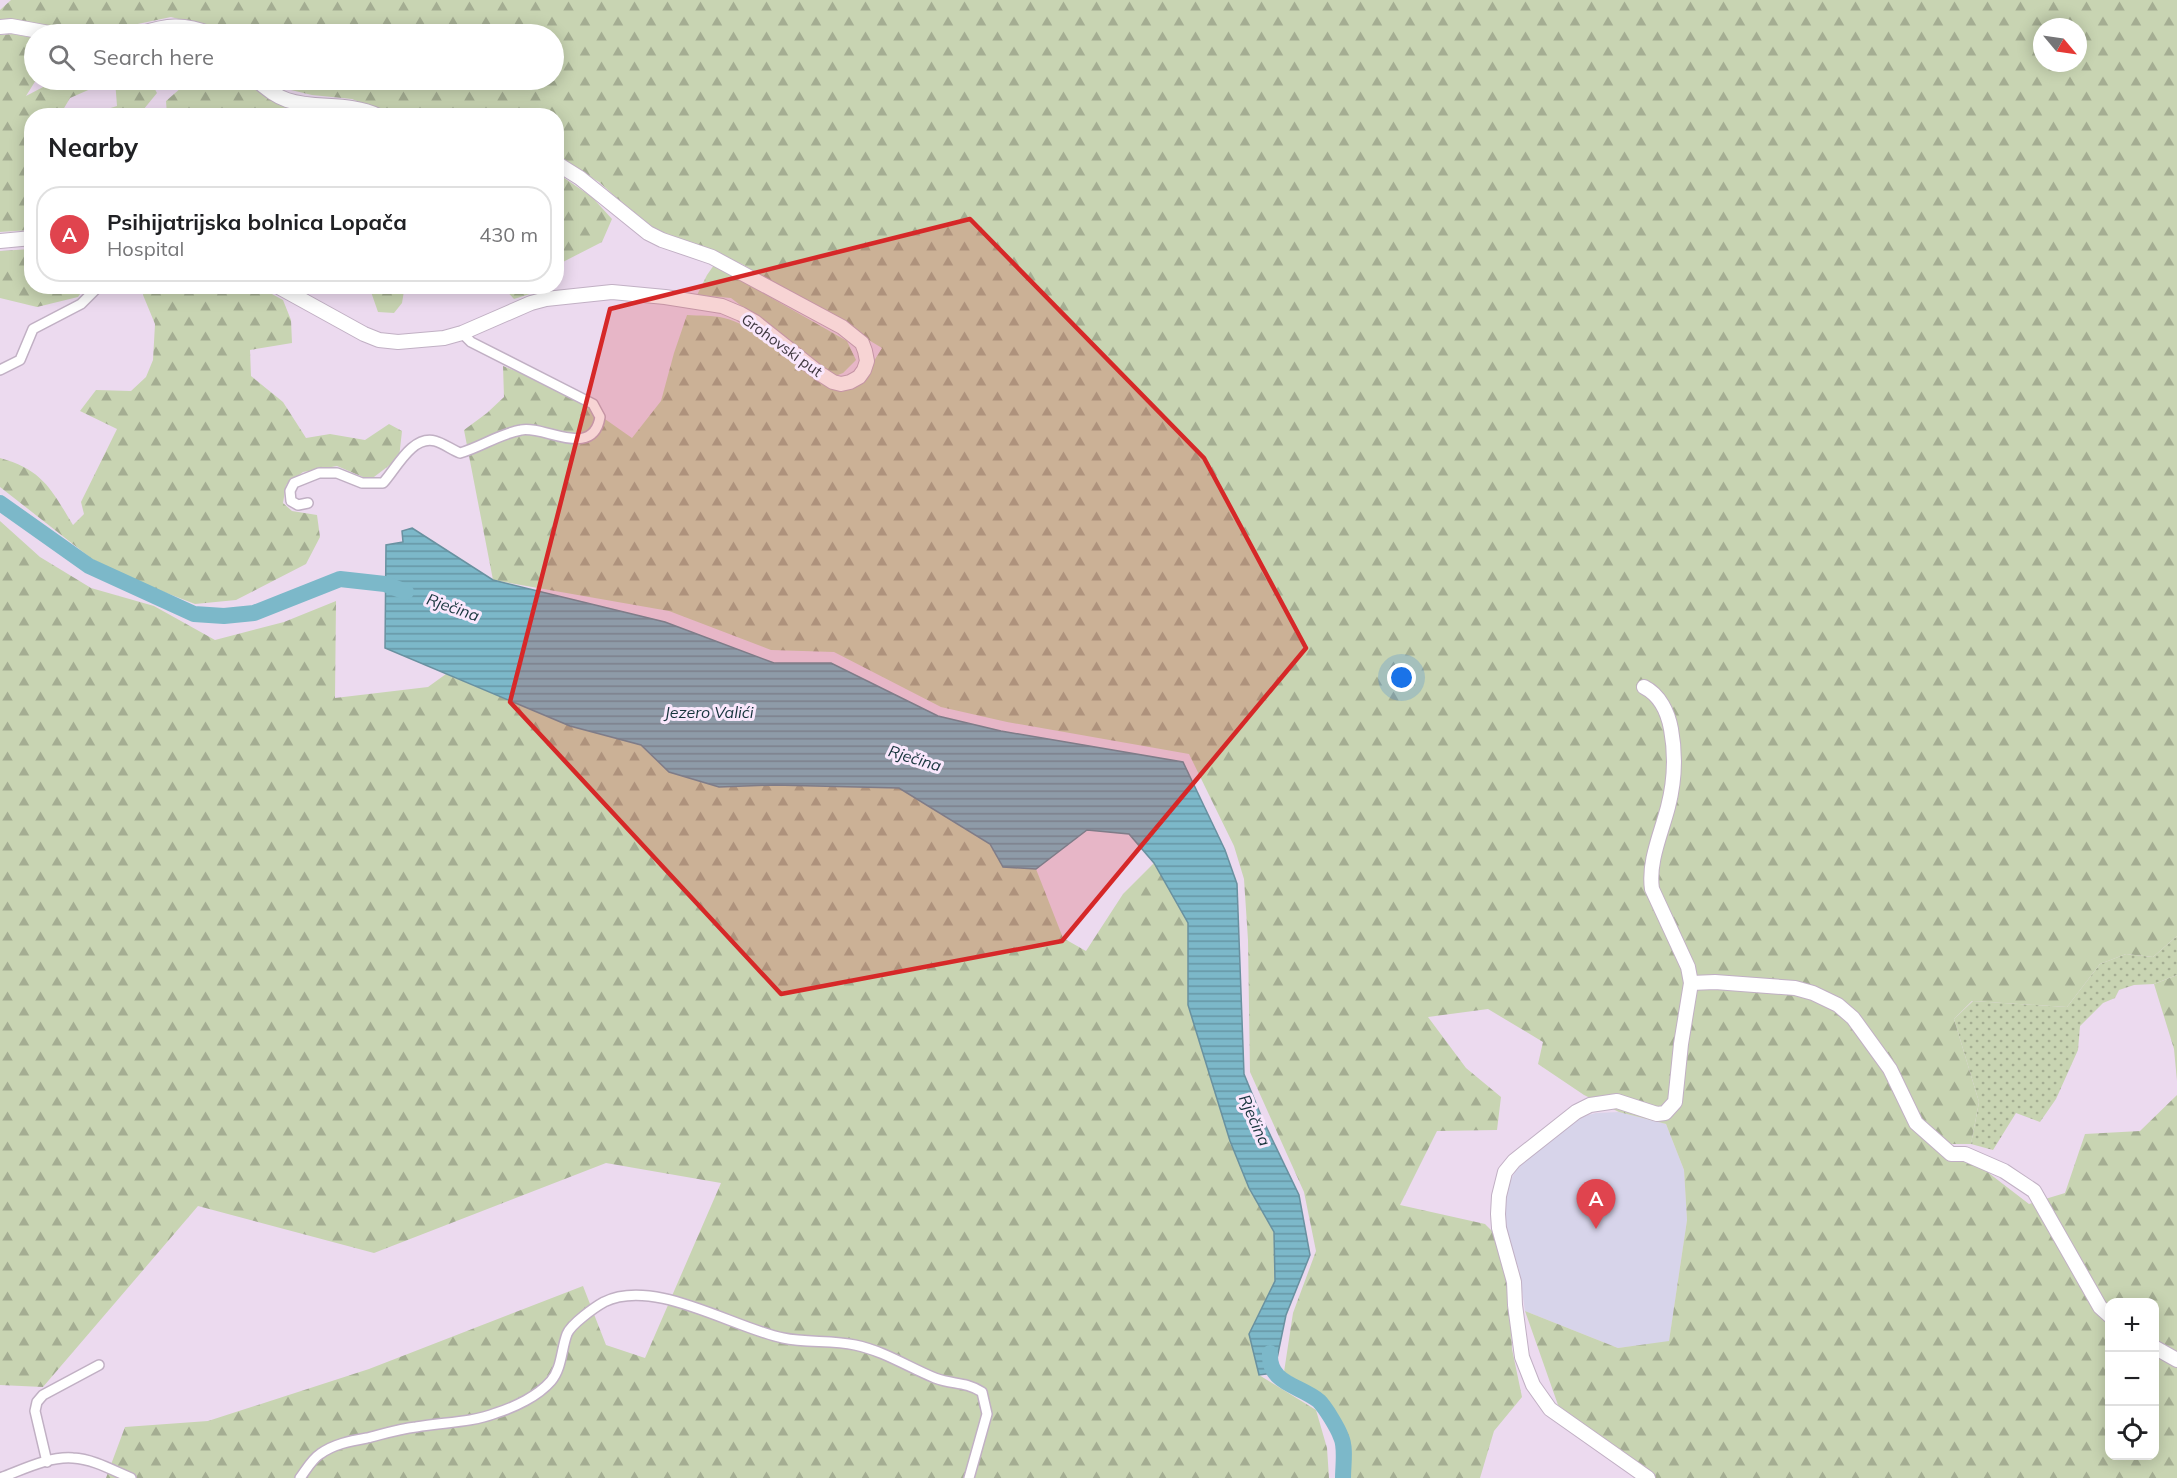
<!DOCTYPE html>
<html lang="en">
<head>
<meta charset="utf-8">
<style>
  :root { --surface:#fff; --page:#f2f2f2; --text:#202124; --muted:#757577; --line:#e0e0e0; --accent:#af2564 }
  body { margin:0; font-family:Mulish,sans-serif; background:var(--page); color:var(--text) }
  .controls { position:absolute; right:18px; bottom:18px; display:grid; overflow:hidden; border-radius:12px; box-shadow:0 3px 15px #0003 }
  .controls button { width:54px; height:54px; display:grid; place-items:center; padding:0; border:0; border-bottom:2px solid var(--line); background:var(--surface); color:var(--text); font:30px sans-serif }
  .compass { position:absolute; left:2033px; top:18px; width:54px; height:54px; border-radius:50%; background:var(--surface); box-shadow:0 3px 15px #0003; rotate:119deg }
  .you { position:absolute; left:1402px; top:678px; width:21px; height:21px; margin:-15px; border:4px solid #fff; border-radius:50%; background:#1a73e8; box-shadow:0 0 0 9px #1a73e833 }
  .badge { display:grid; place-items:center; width:39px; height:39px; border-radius:50%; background:var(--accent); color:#fff; font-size:20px; font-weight:700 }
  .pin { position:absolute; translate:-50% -50px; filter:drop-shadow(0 2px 3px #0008) }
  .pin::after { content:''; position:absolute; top:32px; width:21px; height:18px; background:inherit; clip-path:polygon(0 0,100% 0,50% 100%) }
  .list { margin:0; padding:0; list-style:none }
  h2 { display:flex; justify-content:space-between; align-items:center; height:78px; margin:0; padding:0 24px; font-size:26px }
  h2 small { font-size:20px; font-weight:400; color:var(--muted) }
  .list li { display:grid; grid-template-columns:39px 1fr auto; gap:18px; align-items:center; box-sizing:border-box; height:96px; margin:0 12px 12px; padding:0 12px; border:2px solid var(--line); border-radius:24px }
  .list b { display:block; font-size:22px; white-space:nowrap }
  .list p { margin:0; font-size:20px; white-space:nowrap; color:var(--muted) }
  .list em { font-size:20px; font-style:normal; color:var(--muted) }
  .icon { flex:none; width:33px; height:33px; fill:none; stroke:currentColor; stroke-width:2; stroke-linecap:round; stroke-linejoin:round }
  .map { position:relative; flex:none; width:2177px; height:1478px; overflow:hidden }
  .search { position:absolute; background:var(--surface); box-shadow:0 3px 15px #0003; left:24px; top:24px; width:540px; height:66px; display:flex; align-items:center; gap:15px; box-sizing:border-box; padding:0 21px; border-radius:33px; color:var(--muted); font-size:22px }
  .panel { position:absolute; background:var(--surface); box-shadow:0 3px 15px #0003; left:24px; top:108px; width:540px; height:186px; border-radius:24px }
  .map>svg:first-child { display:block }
</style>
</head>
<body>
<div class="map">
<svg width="2177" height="1478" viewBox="0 0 2177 1478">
  <defs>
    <pattern id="grass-dots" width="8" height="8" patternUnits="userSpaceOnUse" patternTransform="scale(1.5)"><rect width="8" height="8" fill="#c8d4b2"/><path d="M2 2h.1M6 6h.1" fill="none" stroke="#a4ad92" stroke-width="1.8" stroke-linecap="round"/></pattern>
    <pattern id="forest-firs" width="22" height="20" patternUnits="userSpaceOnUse" patternTransform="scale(1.5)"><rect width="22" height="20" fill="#c8d4b2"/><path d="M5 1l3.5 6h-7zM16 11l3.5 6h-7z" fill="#a4ad92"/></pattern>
    <pattern id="water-rules" width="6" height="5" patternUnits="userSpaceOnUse" patternTransform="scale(1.5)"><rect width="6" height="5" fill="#7cb8c9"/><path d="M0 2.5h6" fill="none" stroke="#6796a5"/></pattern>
  </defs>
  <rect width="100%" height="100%" fill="#ecdaef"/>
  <path fill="#d7d4ea" d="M1619,1112L1666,1124L1684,1170L1687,1220L1669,1342L1618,1348L1525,1311L1519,1269L1507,1239L1503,1209L1507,1187L1516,1170L1548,1140L1574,1119L1596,1113Z"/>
  <path fill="url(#grass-dots)" d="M2177,936V975L2154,984L2134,985L2119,990L2115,998L2103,1003L2080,1026L2078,1050L2056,1099L2040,1122L2016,1113L1993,1150L1971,1144L1979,1102L1954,1019L1973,1001L2067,1007L2100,964L2126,954L2153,957Z"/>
  <g fill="url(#forest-firs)" fill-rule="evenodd">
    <path d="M11,0H2177V936L2153,957L2126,954L2100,964L2067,1007L1972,1001L1954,1019L1979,1102L1971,1144H1951L2029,1204L2065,1193L2085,1134L2140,1131L2177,1095V1478H1646L1558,1405L1525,1311L1618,1348L1669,1341L1687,1220L1684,1170L1666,1124L1619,1112L1584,1095L1538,1064L1543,1042L1488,1009L1428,1017L1466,1068L1501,1097L1497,1130L1437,1131L1400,1205L1485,1224L1496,1235L1509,1290L1512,1349L1522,1397L1494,1431L1480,1478H1347L1345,1431L1323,1396L1284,1372L1293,1313L1316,1251L1304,1192L1250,1072L1248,940L1244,879L1234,846L1189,754L1007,722L941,707L834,652L771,650L669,611L493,580L464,430L487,413L504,397L503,366L523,374L585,405L632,438L661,401L674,353L687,315C699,316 713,315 724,318C770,330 798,378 842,392L861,382L882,348L742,264L650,228L599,182L557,157L556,116L391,115L352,99L312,95L274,86L269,80H554V34H235L171,17L90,34H82L0,20V10ZM2042,27H2078V63H2042ZM2110,1302H2154V1456H2110Z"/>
    <path d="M13,34L34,38L36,80L26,96L45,86L51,80H100L102,84L70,98L60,115L32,116L31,230L0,232V35Z"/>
    <path d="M115,80H150L157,93L139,115H88L117,106Z"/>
    <path d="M190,80H246C277,111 305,111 347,115H167L166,101Z"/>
    <path d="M557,173L592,197L612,219L602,242L559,264L557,269Z"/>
    <path d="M31,249L32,286L85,287L78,297L37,307L0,298V251Z"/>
    <path d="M714,265L847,341L856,360L843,373L833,377L731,298L697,295L707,275Z"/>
    <path d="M144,287H259L283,300L291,320L292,343L250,350L251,376L283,402L306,438L330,434L365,440L389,424L402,431L399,458L370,480L337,466L303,472L286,485L283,503L292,511L317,515L320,537L306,564L236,600L195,604L138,582L92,559L0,487V458C43,470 51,489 73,525L84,514L81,502L117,429L80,411L96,390L131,391L146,377L153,360L155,324L143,295Z"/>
    <path d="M361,287H400L404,291L402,303L394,313L378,312L370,289Z"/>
    <path d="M503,287H548L546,289L514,299Z"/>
    <path d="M0,521L40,557L91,588L154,606L215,640L284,622L336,601L335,698L428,687L446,674L570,726L641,745L669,772L719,787L774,785L899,788L990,844L1003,867L1036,869L1063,938L1086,951L1123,894L1154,863L1188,923V1006L1249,1188L1274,1232L1275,1281L1249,1334L1259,1375L1316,1410L1327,1448L1329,1478H106L125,1427L208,1421L369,1369L583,1286L606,1345L645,1358L721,1183L606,1163L374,1253L198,1206L43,1387L0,1385Z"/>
    <path d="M2177,975V1081L2174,1049L2154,984Z"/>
  </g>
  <path fill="url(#water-rules)" stroke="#6991a0" stroke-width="1.5" d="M412,528L493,580L665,622L774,663H831L938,716L1001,731L1183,762L1225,850L1237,884L1244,1074L1262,1118L1299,1195L1310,1255L1286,1315L1274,1373L1259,1375L1249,1334L1275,1281L1274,1232L1249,1188L1230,1141L1188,1005V923L1154,863L1129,834L1087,830L1036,869L1003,867L990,844L899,788L774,785L719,787L669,772L641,745L570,726L385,648L386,545L403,542L402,531Z"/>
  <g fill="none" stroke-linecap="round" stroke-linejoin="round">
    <g stroke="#7cb8c9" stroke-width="16">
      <path d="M0,503L89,566L194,614L224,616L254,613L340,579L385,584L406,592"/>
      <path d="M1270,1353C1268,1384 1300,1385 1319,1401C1325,1407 1338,1428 1341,1437C1346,1447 1343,1466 1343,1478"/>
    </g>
    <defs>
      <g id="street">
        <path d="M0,370L20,360L33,329L81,304L99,286"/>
        <path d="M308,503L298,505L291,501L290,491L294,483L319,473H337L362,483H383C396,469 412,435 435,441C443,443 452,450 460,453C481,447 499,434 521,430C544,425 593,460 600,417L593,404L471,342L462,333"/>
        <path d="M47,1462L35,1411L37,1402L43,1395L99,1365"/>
        <path d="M0,1478C22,1470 49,1456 73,1458C93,1459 112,1470 131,1478"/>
        <path d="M300,1478C306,1470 312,1459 320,1454C334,1444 350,1441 367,1438C383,1434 399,1429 416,1427C443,1422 470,1423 496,1413C515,1407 538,1396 551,1381C562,1368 561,1350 567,1334C571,1324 595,1307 604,1302C654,1277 733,1328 783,1338C806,1343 832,1340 855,1345C884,1351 908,1367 935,1378C953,1385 964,1381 982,1392L987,1414L969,1478"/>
      </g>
      <g id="secondary">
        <path d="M0,27L11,26L55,34"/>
        <path d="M139,34C167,25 183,23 211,34"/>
        <path d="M256,80C266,88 275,96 287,100C317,110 347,101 379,116"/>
        <path d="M0,241L32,238"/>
        <path d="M277,286L364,334L379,340L398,342L444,338L462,333L531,303L546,299L612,292L665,297L722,306L741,314L755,322L819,373L833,382L841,384L850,382L859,377L864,370L867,361L865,351L862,343L842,327L712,257L662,240L648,233L580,178L556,163"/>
        <path d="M1644,687C1660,695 1668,713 1671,729C1676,756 1675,780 1668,807C1661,834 1648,862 1652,889L1688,967L1691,983L1681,1044L1675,1102L1665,1113L1657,1114L1617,1101L1590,1105L1576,1112L1514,1161L1505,1172L1499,1196L1498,1214L1499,1228L1514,1282L1515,1305L1522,1357L1533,1385L1550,1409L1648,1478"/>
        <path d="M1691,983L1715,982L1795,988L1813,993L1838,1005L1853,1018L1890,1069L1916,1123L1951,1154H1965L2004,1171L2034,1191L2100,1307L2110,1316"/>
        <path d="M2154,1347L2177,1360"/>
      </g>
    </defs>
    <use href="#street" stroke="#c1b0c4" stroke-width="12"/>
    <use href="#secondary" stroke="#c1b0c4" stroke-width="16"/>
    <use href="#street" stroke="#fff" stroke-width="9"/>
    <use href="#secondary" stroke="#fff" stroke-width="14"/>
  </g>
  <path fill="#d62828" fill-opacity="0.2" stroke="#d62828" stroke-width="4.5" stroke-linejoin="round" d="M970,219L1204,458L1306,648L1062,941L781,994L510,702L610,309Z"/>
  <g text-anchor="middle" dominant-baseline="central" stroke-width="6" stroke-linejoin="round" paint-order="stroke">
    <g font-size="15" fill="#3e373f" stroke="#f9e7fc">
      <text transform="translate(782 345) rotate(36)">Grohovski put</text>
    </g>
    <g font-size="16" font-style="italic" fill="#15333b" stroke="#f9e7fc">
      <text transform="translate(453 607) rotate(19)">Rječina</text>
      <text x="709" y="712">Jezero Valići</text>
      <text transform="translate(915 758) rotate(17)">Rječina</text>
      <text transform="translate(1255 1120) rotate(66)">Rječina</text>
    </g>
  </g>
</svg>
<div class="controls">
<button>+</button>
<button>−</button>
<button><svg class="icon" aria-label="locate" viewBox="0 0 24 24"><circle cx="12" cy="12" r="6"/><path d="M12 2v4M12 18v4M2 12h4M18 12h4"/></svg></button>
</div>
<svg class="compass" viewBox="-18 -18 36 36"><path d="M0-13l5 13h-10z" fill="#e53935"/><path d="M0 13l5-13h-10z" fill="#757577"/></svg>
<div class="you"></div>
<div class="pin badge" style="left:1596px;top:1229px;background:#e0444e">A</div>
<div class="search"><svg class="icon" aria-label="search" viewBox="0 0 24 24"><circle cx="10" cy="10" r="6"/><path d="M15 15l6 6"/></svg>Search here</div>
<section class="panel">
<h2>Nearby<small></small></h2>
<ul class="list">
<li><span class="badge" style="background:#e0444e">A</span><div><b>Psihijatrijska bolnica Lopača</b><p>Hospital</p></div><em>430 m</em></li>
</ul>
</section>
</div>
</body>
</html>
